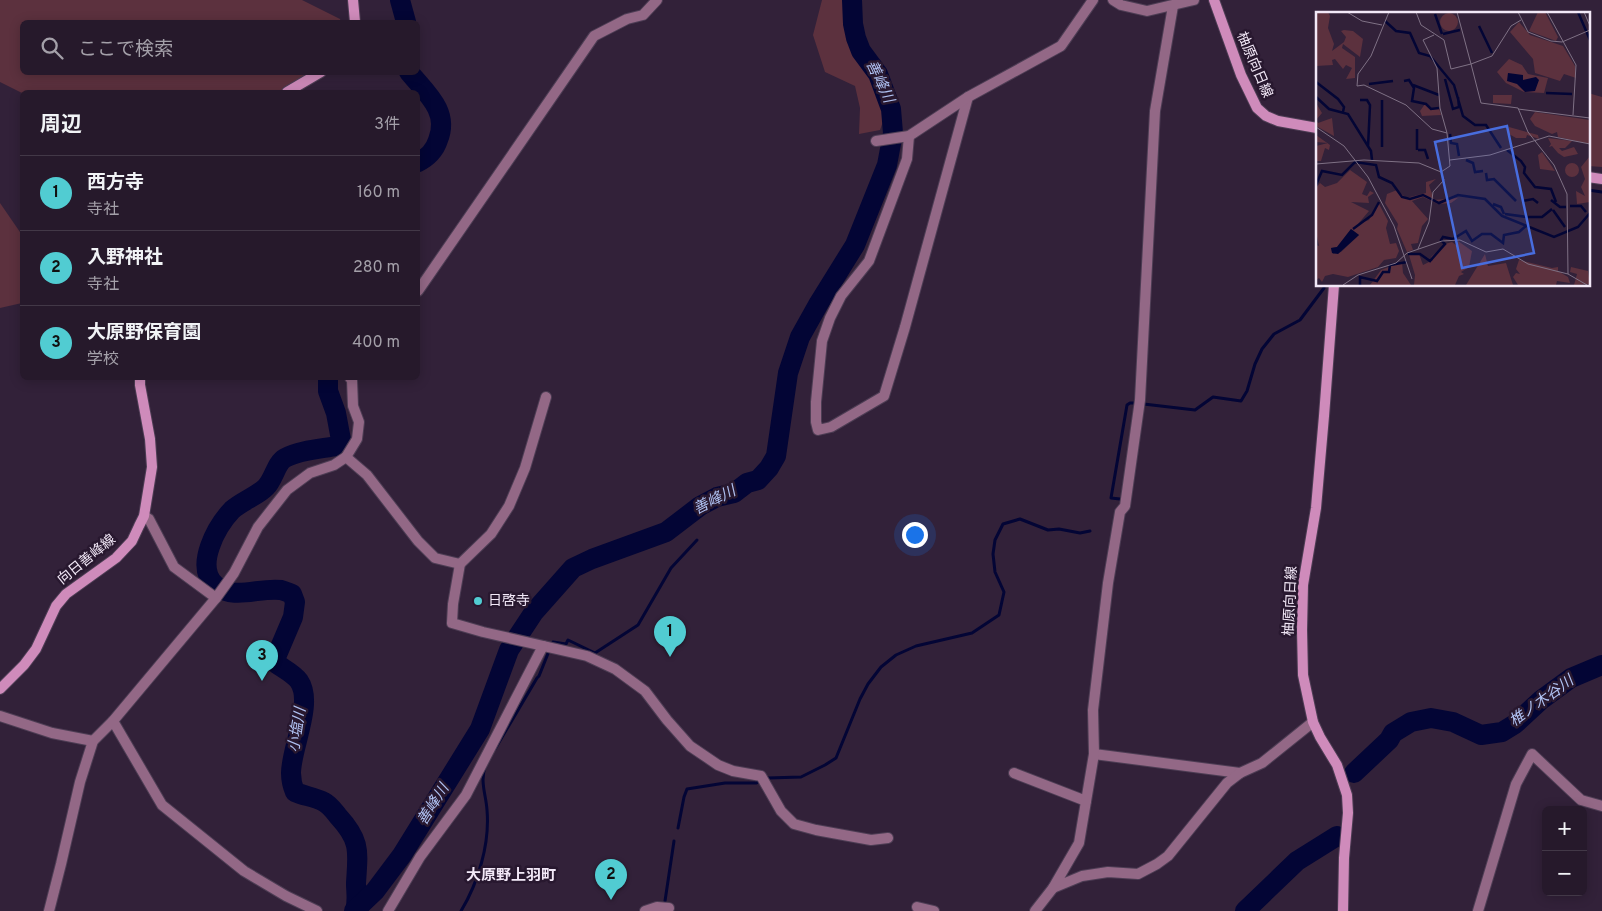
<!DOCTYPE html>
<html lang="ja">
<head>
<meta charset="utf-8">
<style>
  :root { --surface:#26192b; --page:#2e2233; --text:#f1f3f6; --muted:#a4a0a9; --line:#423847; --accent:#51ccd2 }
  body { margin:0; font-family:Overpass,"Noto Sans JP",sans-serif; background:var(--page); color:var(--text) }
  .controls { position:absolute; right:15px; bottom:15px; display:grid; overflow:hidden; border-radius:8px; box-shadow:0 2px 12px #0003 }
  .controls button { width:45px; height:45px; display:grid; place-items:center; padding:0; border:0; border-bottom:1px solid var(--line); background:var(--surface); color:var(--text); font:25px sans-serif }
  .you { position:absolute; left:914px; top:534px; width:18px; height:18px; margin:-12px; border:4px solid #fff; border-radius:50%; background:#1a73e8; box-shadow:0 0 0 8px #1a73e833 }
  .badge { display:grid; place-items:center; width:32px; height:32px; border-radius:50%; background:var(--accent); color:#111; font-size:16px; font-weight:700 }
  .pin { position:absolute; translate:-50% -41px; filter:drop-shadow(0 1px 2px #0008) }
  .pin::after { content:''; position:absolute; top:26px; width:18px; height:15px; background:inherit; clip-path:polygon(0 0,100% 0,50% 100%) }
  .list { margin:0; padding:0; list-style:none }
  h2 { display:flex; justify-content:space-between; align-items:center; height:65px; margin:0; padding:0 20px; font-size:21px }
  h2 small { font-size:16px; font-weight:400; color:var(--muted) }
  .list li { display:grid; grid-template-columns:32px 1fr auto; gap:15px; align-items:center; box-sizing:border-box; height:75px; padding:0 20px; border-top:1px solid var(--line) }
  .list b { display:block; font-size:19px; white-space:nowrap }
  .list p { margin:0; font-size:16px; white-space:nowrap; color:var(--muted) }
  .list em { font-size:16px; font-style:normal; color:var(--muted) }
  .icon { flex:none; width:28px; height:28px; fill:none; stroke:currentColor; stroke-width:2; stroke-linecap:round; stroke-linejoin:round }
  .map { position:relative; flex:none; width:1602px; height:911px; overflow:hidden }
  .search { position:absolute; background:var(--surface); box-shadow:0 2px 12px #0003; left:20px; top:20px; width:400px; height:55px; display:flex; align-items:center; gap:12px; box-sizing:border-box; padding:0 18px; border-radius:8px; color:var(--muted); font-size:19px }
  .panel { position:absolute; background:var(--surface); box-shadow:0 2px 12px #0003; left:20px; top:90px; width:400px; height:290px; border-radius:8px }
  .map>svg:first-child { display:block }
</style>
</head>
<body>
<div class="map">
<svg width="1602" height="911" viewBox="0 0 1602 911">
  <rect width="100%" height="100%" fill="#322139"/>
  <g fill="#5c313e">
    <path d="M0,0H302L340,19L341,22H22V72L311,73L281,92L22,93L0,82Z"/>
    <path d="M822,0H854L848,19L867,71L886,113L880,130L859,134L860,108L855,86L825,72L813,35Z"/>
    <path d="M1588,93L1602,97V167L1588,166Z"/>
    <path d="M0,203L22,235V303L0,308Z"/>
  </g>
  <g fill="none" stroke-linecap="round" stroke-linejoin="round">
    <g stroke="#030535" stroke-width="3">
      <path d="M1588,190L1602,192"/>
      <path d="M1120,499L1111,498L1127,405L1130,403H1135L1195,410L1213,397L1241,401L1247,391L1255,364L1262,349L1274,334L1300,320L1324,288"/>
      <path d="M553,642L566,644L568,640L595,653L638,625L671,568L697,540"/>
      <path d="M495,749L537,678L539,676L549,651"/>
      <path d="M678,828L684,797L687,789L725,783H756L768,778L801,777L825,765L836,758L860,699L868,684L881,667L896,655L916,646L972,633L999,615L1004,592L995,572L993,554L995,540L1003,524L1020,519L1048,530L1059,529L1080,533L1090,531"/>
      <path d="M665,901L674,841"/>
      <path d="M461,911C478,883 490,844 487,810C486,795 480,782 485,767"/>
    </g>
    <g stroke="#030535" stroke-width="20">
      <path d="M400,0L406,22"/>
      <path d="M409,72C425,92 450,111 438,140C435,150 427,158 418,162"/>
      <path d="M328,378V391L336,413L341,440L337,446C320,449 300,450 285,458C276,463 274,479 266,487C259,495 242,501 232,510C217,526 194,566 215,585C234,601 259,587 281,590C285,591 289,593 292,594L295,602L293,617L276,657L277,664C284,669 294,674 299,681C314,703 291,748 291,773C291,780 292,785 295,792C304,796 315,797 324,802C330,805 334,811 338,816C361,841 358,851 356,883C356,893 358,901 355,910"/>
      <path d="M1354,773L1389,740L1393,733L1411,722L1431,718L1453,722L1481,735L1502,732L1515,724L1541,700L1571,678L1602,665"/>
      <path d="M354,911L375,891L402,855L480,729L509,650L534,612L573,568L592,559L666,532L700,506L717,497L734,493L747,483L758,480L769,468L776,456L788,373L800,337L819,303L855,245L887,165L893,133L891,109L878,74L861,51L856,38L853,24L852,0"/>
      <path d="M1245,911L1297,861L1337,836"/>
    </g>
    <defs>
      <g id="minor">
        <path d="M909,136L907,159L869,261L841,296L830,318L822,341L816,402V422L818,430L831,427L884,396L905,327L968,97"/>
        <path d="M876,141L909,136L968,97L1061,46L1093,0"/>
        <path d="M418,291L594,36L627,19L643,15L657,0"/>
        <path d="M546,397L525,468L509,506L491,534L460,564L453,604L452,623L483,632L587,656L615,669L645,691L667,720L690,746L718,765L733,771L761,776L781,811L794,824L816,830L871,840L888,838"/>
        <path d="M346,457L357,439L359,422L353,406L352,380L350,378"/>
        <path d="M216,598L234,573L258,527L287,490L310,473L334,465L346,457L367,475L418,541L435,558L460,564"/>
        <path d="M0,716L52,733L93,741"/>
        <path d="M113,721L162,805L244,871L286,896L317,911"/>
        <path d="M1094,754L1240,773"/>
        <path d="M1014,773L1086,801"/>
        <path d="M1053,888L1082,876L1108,872L1138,874L1157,864L1168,856L1227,783L1240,773L1262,763L1313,722"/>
        <path d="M917,907L934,911"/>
        <path d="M49,911L61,864L80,782L93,741L113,721L216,598L174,567L149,519L144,516"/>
        <path d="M388,911L420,857L466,795L543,646"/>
        <path d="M645,911L657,907L669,908"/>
        <path d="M1035,911L1053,888L1079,843L1094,754L1093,710L1108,583L1120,512L1125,506L1140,400L1155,111L1173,6"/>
        <path d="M1478,911L1516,784L1532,754L1581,800L1602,806"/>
      </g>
      <path id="tertiary" d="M1113,0L1121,5L1147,11L1194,0"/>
      <g id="secondary">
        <path d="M353,0L355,22"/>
        <path d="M1214,0L1241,75L1257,108L1266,116L1278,121L1317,128"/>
        <path d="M287,92L321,72"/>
        <path d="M1588,177L1602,179"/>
        <path d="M1334,285L1324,416L1316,508L1303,585L1302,630L1303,675L1313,722L1320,737L1337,765L1347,795L1348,813L1344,858L1343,911"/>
        <path d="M0,689L24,665L36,649L56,606L66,594L116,558L132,541L139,526L144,516L152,467L150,439L140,385V378"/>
      </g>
    </defs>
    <use href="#minor" stroke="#4d3d54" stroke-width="12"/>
    <use href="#tertiary" stroke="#4d3d54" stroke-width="12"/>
    <use href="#secondary" stroke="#4d3d54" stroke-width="12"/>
    <use href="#minor" stroke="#936886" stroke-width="10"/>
    <use href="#tertiary" stroke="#936886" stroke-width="10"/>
    <use href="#secondary" stroke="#cf8bbb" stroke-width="10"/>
  </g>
  <circle fill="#51ccd2" stroke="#28182f" stroke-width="2" cx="478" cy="601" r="5"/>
  <g text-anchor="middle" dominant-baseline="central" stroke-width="5" stroke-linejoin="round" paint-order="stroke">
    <g font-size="14" fill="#f2e8f7" stroke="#28182f">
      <text transform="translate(1254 65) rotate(67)">柚原向日線</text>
      <text transform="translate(87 560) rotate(-39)">向日善峰線</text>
      <text transform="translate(1291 601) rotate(-87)">柚原向日線</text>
    </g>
    <g font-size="14" fill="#f2e8f7" stroke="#28182f" text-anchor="start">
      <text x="488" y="601">日啓寺</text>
    </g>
    <g font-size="15" font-style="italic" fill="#b0c2f3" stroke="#28182f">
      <text transform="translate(879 82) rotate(65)">善峰川</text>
      <text transform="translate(715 501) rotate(-27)">善峰川</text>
      <text transform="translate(1542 702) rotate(-36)">椎ノ木谷川</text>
      <text transform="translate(298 730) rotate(-81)">小塩川</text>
      <text transform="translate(434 805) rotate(-58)">善峰川</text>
    </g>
    <g font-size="15" font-weight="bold" fill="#f2e8f7" stroke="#28182f">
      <text x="511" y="876">大原野上羽町</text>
    </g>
  </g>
  <g transform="translate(1316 12)">
    <rect width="274" height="274" fill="#322139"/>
    <path d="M0,0H12L14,4L12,16L18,32L16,39L28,30L30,25L25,19L28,18L37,19L47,27L44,45L27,32L26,36L39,45V66L30,67L36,56L30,53L27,57L19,47L16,48L17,53L0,54ZM222,0H229L242,25L240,29L213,19ZM124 10a9 9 0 1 1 18 0a9 9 0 1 1-18 0ZM203,10L214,23L247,34L259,54L260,66L248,62L244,69L219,61L217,47L194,20ZM193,47L206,53L212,62L232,66L228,81L208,80L190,71L181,60ZM177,83H196L195,92L177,91ZM0,91L6,101L0,108L2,111L16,106L18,124L0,114ZM109,92L115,97L123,96L125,103L106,104L104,99ZM219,100L274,108V132L242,125L241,120L236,122L219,114L214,107ZM193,115L222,123L223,127L211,123L210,126H200L193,122ZM0,123L14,133L13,138L9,136L5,149H0V134L12,131L0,130ZM232,126L256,129L249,136H243L246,139L258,135L262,142L248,145L242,141L236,134L233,135L235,132ZM226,140L239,159L224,157L222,143ZM274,144V190L261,192L260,179L269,184L265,175L269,167L265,155ZM249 158a7 7 0 1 1 14 0a7 7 0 1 1-14 0ZM34,158L51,170L46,182L51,184L54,179L58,181L52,185L53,191L35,190L53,199L42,212L53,208L62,190L72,209L70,216L74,232L80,231L83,239L80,246L68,248L62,255L32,265L17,262L9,264L6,270L3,266L0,268V233L3,234L0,220V176L4,171L9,175L21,171ZM35,217L43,223L25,240L17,242L15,236L21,235ZM120,167L113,173L118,188L142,186L135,191L122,192L107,185L96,189L112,207L106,214L102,231L95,232L97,238L91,240L81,217L82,212L69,191L71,182L81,178L90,186L110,181V170ZM142,229L156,239L153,255L145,260L148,262L143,264L139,273H98L99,263L93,243L103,242L107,253L117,248L115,245L129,232L136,230L141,234ZM169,242L172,254L190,251L197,273H150ZM203,248L236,256L242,255V259L252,265L254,271L241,269L240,273H202L197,265L200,261L204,262L200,257ZM86,250L87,261L95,273H54L65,258ZM255,255L272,259L274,272L258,273L261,262L254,260Z" fill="#5c313e" fill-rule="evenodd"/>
    <path d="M192,61L207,63V68L220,65L223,68L219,79L209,80L201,72L191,69ZM35,217L43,223L22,242L16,241L15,236L21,235Z" fill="#030535"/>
    <path fill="none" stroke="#030535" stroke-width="2.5" d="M262,0L274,28M119,2L126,22M69,9L80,19L94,21L103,41L114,44L138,73L147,104L159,113H170L185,136M163,14L176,41M127,22L144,18M129,67L137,97L143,95L142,85M88,69L93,68L98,76L96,89L110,92L115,97L123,96M0,70L22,87L28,95L27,100M53,72L77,69M97,73L123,83M230,81L256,82M0,85L13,97L32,102L55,139L56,148M44,88H51L54,93L52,135M101,117V138M134,122L135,131L141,132L143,144M66,135V88M102,138H109L112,147M191,138L205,149L209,155L208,161L219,175L235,177L240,190M150,148L157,151L159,160L167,159M170,161L171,168L178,167L200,189M0,173L6,159L26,163L39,150L60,153L63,165L76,171L86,185L94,187L107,183L123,191L142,183L169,187L186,204L238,225L262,215L274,201M235,188L244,195H250M207,189L217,187L222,191M177,192L185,195L188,202M254,194H265L270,200M237,198L249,215M189,202L211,205M212,205H226L236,197M37,217L56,203L63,190M92,242H104L114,249L129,232L125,228L127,225L137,227L150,219L156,229L166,222H175L187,231L188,223L203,220L211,213M44,273V265L61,269L67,260H73L74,253L91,250"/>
    <path fill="none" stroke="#7f7185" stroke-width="1" d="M31,0L46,9L66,13M100,0L105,13L128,28L135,57L155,52L165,91M141,0L155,52L176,44L195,14L205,8M202,0L212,20L235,29L246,30L274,18M231,0L260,53L257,103M268,0L274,14M118,23L107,28L121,56L124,96L131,121M165,91L202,96L212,120L238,153L251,182L252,262M202,97L274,106M0,115L28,134L52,165L78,214L96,267M134,148L174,143L233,124L274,132M0,152L48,148L103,151L125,160L134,154L131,121L116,117L90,93L48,73L41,74L42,62L55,44L73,0M102,237L113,210L117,180L128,168L125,160M27,273L42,263L80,251L91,241L126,229L144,228L170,240L187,237L212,252L252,262L271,273"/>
    <path fill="#486dde" fill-opacity="0.15" stroke="#486dde" stroke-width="2.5" d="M191,114L218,241L146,256L119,130Z"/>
    <rect width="274" height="274" fill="none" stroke="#f2e8f7" stroke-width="2.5"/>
  </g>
</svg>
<div class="controls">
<button>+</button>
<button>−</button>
</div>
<div class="you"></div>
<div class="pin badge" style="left:670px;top:657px">1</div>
<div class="pin badge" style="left:611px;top:900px">2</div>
<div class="pin badge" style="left:262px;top:681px">3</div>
<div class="search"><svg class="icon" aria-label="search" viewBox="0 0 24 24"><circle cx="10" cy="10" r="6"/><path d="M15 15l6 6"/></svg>ここで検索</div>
<section class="panel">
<h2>周辺<small>3件</small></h2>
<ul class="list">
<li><span class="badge">1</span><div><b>西方寺</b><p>寺社</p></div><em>160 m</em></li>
<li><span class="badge">2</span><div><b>入野神社</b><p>寺社</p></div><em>280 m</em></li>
<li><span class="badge">3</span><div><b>大原野保育園</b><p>学校</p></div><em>400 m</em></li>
</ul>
</section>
</div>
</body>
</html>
